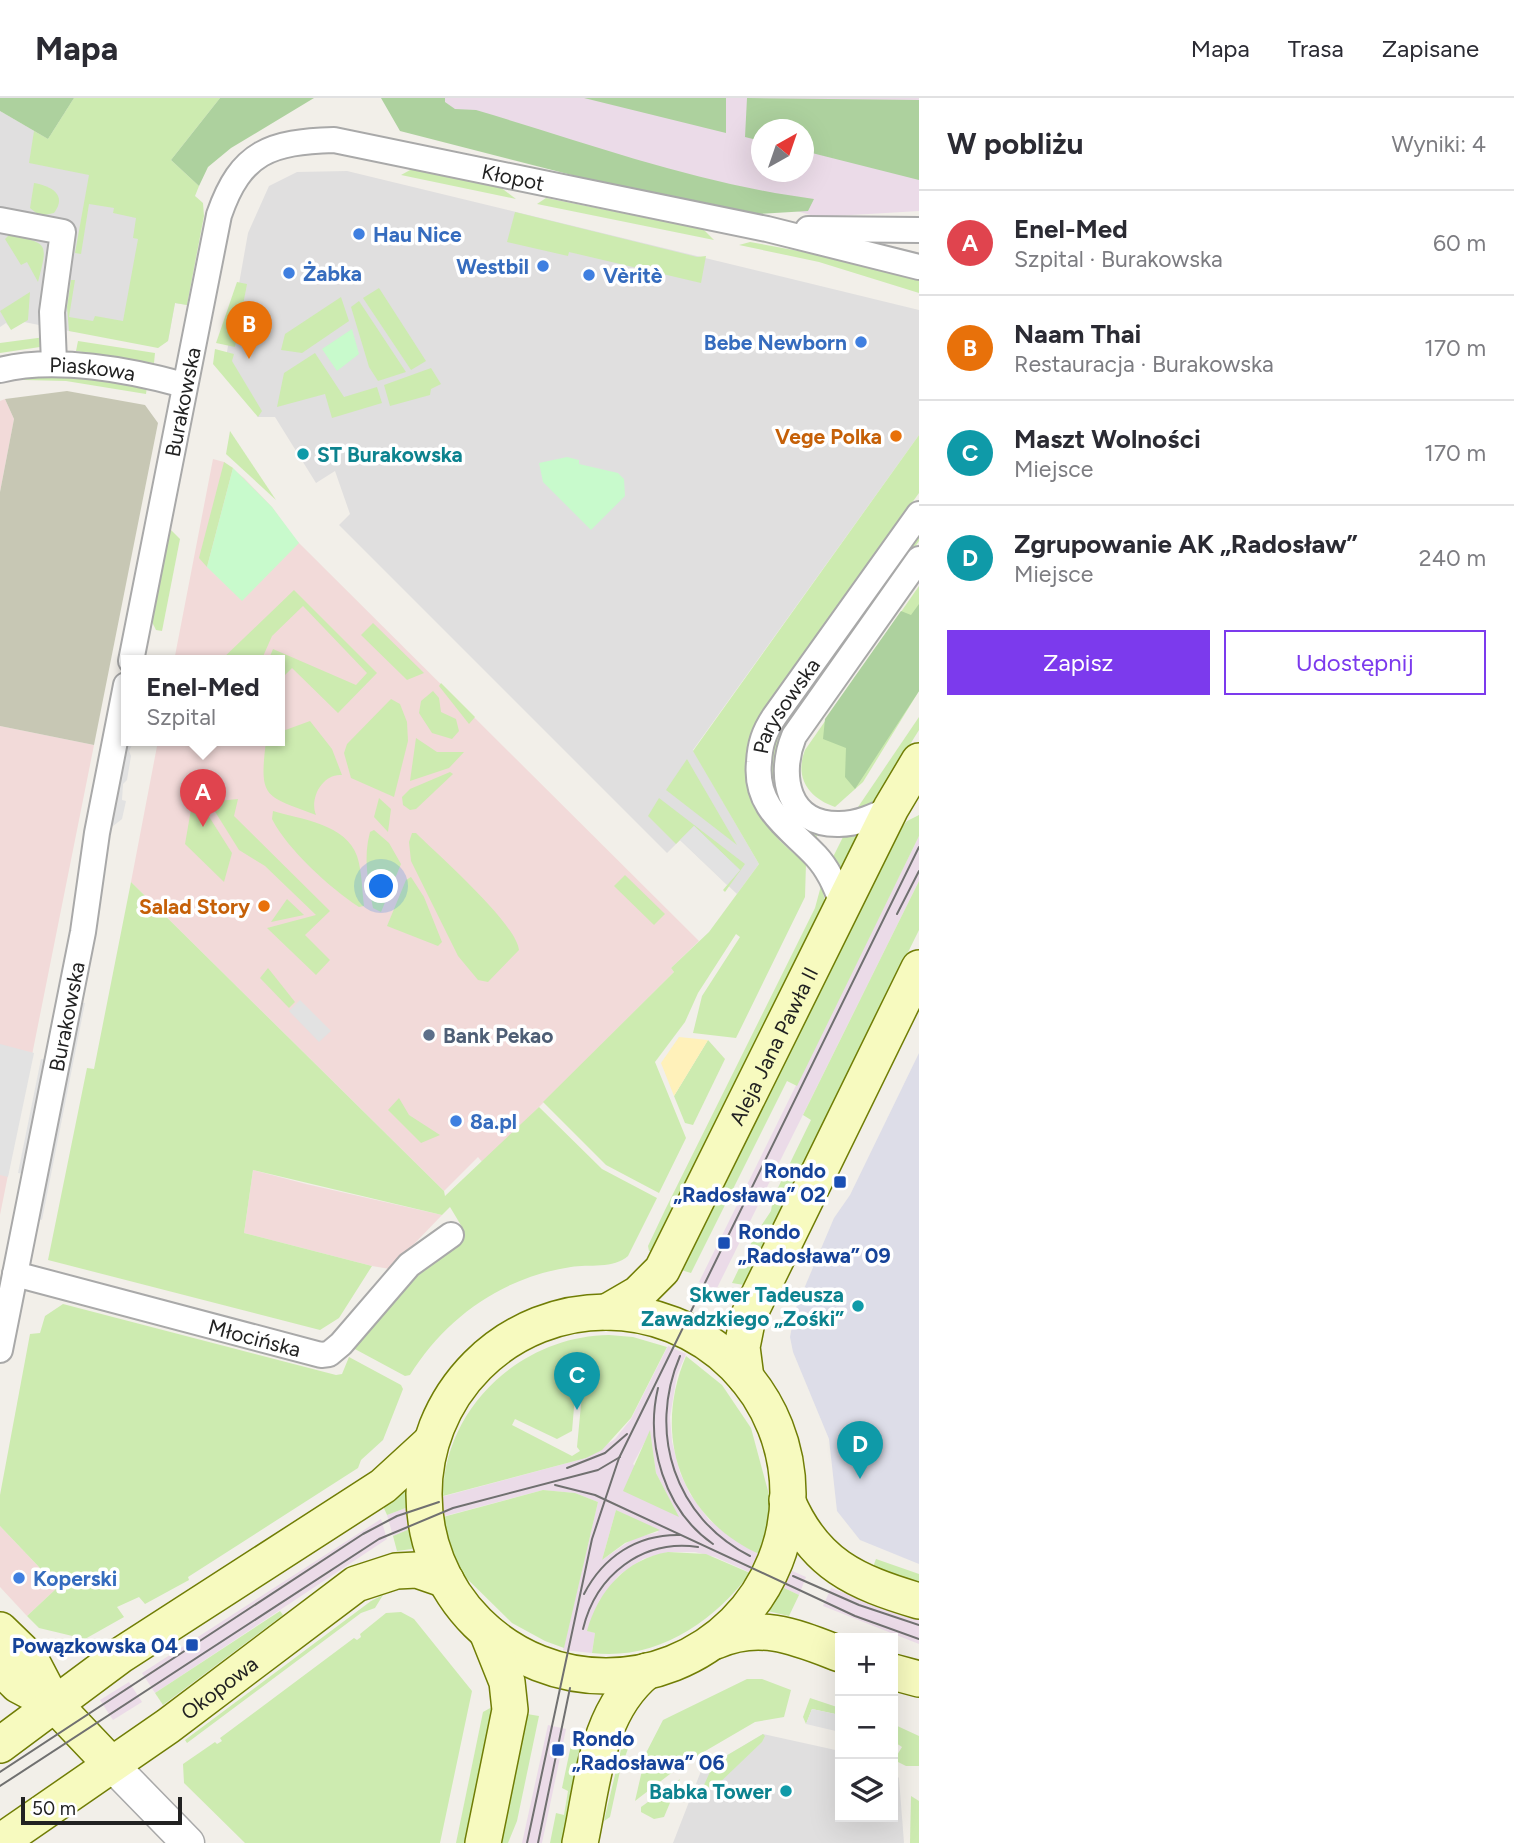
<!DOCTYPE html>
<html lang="pl">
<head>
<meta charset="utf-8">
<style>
  :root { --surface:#fff; --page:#f2f2f3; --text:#2b2b33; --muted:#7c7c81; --line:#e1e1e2; --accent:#7c3aed }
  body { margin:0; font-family:Figtree,sans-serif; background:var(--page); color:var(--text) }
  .controls { position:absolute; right:21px; bottom:21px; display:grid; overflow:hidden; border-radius:0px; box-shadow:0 7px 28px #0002 }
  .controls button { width:63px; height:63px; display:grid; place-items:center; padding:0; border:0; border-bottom:2px solid var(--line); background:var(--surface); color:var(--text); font:35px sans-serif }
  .compass { position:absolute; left:751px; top:21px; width:63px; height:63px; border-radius:50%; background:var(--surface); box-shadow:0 7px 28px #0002; rotate:40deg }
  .scale { position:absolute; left:21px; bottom:18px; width:161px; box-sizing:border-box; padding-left:7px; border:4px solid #222; border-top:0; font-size:19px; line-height:24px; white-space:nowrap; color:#222; -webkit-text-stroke:5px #fff; paint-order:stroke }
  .you { position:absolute; left:382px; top:789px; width:24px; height:24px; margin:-18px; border:5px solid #fff; border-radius:50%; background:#1a73e8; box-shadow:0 0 0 10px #1a73e833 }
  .badge { display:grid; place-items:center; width:46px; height:46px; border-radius:50%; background:var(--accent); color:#fff; font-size:23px; font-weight:700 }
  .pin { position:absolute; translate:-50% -58px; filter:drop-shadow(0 2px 4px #0008) }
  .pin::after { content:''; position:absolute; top:37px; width:24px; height:21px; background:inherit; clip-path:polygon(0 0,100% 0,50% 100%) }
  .popup { position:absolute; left:121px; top:557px; width:164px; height:91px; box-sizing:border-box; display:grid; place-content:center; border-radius:0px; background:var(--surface); filter:drop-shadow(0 2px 5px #0005); font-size:23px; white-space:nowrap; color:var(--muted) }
  .popup b { font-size:26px; color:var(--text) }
  .popup::after { content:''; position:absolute; left:50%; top:100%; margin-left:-14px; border:14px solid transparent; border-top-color:var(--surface) }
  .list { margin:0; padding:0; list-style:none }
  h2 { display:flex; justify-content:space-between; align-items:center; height:91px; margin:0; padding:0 28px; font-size:30px }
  h2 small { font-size:23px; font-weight:400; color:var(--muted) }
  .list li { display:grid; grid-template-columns:46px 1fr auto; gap:21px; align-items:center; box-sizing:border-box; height:105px; padding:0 28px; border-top:2px solid var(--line) }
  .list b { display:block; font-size:26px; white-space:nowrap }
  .list p { margin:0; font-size:23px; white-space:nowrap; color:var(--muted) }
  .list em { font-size:23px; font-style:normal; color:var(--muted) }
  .actions { display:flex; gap:14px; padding:21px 28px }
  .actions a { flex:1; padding:16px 0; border:2px solid var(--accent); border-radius:0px; text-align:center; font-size:24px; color:var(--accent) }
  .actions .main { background:var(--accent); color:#fff }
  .icon { flex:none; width:38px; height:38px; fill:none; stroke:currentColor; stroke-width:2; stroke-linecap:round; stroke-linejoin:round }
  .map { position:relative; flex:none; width:919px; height:1745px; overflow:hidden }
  header { display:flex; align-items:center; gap:42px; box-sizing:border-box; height:98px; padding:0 35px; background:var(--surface); border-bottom:2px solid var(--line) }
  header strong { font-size:33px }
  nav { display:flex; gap:38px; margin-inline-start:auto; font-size:24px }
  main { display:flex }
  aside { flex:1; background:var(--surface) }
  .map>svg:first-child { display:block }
</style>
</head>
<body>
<header>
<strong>Mapa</strong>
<nav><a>Mapa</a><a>Trasa</a><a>Zapisane</a></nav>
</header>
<main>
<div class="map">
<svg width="919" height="1745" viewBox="0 0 919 1745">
  <rect width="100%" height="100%" fill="#f2efe9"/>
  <g fill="#e0dfdf">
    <path d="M0,13L48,41L139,106L187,207L175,205L168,243L69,233L24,224L11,231L6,225L0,229Z"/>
    <path d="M347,73L919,212V337L693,652L759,766L737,796L680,742L667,755L339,427L350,416L335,373L316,385L275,319H258L225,265L248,135L269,88L297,74Z"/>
    <path d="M763,1636L840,1653V1719H893V1674L899,1680L904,1745H673L701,1673Z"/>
  </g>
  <g fill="#f2dad9">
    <path d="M5,301L14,321L0,394V303Z"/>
    <path d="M213,361L224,364L244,380L272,409L295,441L699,843L671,870L674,874L483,1065L478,1059L444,1093L131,784L158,643H280V563H174Z"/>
    <path d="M0,628L94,647L0,1117Z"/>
    <path d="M253,1072L306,1086L442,1117L390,1171L372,1168L244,1135Z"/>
    <path d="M0,1428L58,1489L27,1518L0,1489Z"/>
  </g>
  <g fill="#ebdbe8" fill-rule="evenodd">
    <path d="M387,0H919V113L818,119ZM762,32H804V74H762Z"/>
    <path d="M919,738V783L716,1192L699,1184Z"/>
    <path d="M668,1248L686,1256L677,1277L670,1319L672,1344L680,1375L690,1396L709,1422L758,1456L749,1474L715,1459L695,1454H668L643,1461L619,1477L599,1503L588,1533L595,1535L592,1555L563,1552L598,1404L575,1395L543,1392L441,1419V1399L586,1360L615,1341L631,1321ZM650,1334L656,1375L678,1418L633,1366ZM616,1412L659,1434L634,1440L602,1462Z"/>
    <path d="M411,1408L412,1430L393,1438L387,1417Z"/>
    <path d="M381,1421L387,1441L155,1595L142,1575Z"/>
    <path d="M790,1472L806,1479L799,1497L780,1488Z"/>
    <path d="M831,1490L919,1522V1546L823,1508Z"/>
    <path d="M129,1584L142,1604L113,1622L100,1602Z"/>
    <path d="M548,1627L566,1631L542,1745H522Z"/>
  </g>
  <path fill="#c7c7b4" d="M67,293L145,307L158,325L94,647L0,628V394L14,321L5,301Z"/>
  <g fill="#cdebb0" fill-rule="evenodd">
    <path d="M74,0H220L171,62L199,88L195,98L203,105L204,118L187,207L175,205L168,243L158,250L69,233L67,209L71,182H75L69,219L93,223L95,218L123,223L138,141L133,140L136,120L113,115L114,110L89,106L81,156L75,155L89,77L29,65L34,33L48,41Z"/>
    <path d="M412,71L500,89L516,101L401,77Z"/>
    <path d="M34,85C50,88 68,96 54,115L40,118L30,110Z"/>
    <path d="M546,100L703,131L714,142L537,106Z"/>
    <path d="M515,114L697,159L706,158L701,185L569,154L568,158L507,144Z"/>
    <path d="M9,137C49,145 48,145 38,184L27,164L21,167L5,141Z"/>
    <path d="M750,144L864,165L919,181V195L819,164L739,147Z"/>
    <path d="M237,184L247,186L235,249L216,245Z"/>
    <path d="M379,190L426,263L411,272L363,200Z"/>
    <path d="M30,194L28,222L11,232L0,213Z"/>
    <path d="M341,199L349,223L302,255L281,252L285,236Z"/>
    <path d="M359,203L406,274L378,283L369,269L351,209Z"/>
    <path d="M45,239L40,249L0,255V245Z"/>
    <path d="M78,243L155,255L154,265L76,253Z"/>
    <path d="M215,251L234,256L232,263L262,313L258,319L213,266Z"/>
    <path d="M315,255L344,299L377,289L382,305L332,320L325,296L277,309L284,275Z"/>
    <path d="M431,270L441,286L431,291L430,297L390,308L384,287Z"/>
    <path d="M47,273L147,288L146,296L66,283L24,282L21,276Z"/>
    <path d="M230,333L276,402L226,356Z"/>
    <path d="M919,337V395L769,604C729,669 746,721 806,765L805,799L736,940L693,935L702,898L740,839L736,836L698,895L685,924L655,964L686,1040L659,1095L606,1067L543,1004L674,874L671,870L709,834L759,766L693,653Z"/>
    <path d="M224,364L233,370L207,469L199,460Z"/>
    <path d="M169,430L180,441L162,533L156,532L151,522Z"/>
    <path d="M919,433V443L778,645C766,692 788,705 819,733L815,743C779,703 764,697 774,639Z"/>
    <path d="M919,488V593L863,684L835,709C809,700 794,680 805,652Z"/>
    <path d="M294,492L377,575L338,615L292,570L280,582V563H268L273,551L356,587L367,575L303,508L272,538L261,563H220Z"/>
    <path d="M373,525L424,575L407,582L403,578L361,537Z"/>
    <path d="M441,585L475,619L469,626L439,588Z"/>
    <path d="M433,593L439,600L441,614L456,621L459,633L452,641L432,635L419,615L421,603Z"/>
    <path d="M391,601L400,606L407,624L408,643L394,699L351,680L344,655L347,646Z"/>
    <path d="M919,619V632L873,706L854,715Z"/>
    <path d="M310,623L332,651L342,677C323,675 309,700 316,717C264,697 259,701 266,643H280V634Z"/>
    <path d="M416,640L437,654H464L449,670L410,683Z"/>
    <path d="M687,661L737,747L666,692Z"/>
    <path d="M450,674L453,676L416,711L410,712L403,707L402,699L410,691Z"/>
    <path d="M196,698L232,755L224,784L185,746L193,700Z"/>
    <path d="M379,700L391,711L388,734L374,719Z"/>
    <path d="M659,700L745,766L725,794L723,792L740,772L694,728L676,746L648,718Z"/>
    <path d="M238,701L234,718L330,813L305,837L330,862L316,877L267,830L316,817L265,768L239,752L209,704Z"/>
    <path d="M273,713C300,721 346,726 357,758C362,773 362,792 364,808L359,809C330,790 288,752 272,721Z"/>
    <path d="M919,717V738L797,988L787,983L691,1175L681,1172L895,738L907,723Z"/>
    <path d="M374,732L389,745L401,766L381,814L373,810C368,784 363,759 370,734Z"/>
    <path d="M412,735H416C438,757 516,825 519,852L488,884L478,882L458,858L411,763L409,744Z"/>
    <path d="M854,736L857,740L841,772L832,761L844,737Z"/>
    <path d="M625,777L665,816L654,827L614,788Z"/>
    <path d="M411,779L424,799L442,844L438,848L387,828L406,782Z"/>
    <path d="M919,783V832L744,1187L732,1185L755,1137L771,1113L773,1100L811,1022L803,1017Z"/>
    <path d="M131,784L444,1093L445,1098L539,1009L602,1071L657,1100L628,1158C614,1171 588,1166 571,1169C503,1179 446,1219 410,1277L405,1278L353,1250L401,1189L457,1145L462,1129L450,1109L442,1117L253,1072L244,1135L372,1168L339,1220L320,1232L48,1162L87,970L94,971Z"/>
    <path d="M822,784L825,807L652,1154L649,1153L648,1148L665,1112L815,810Z"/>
    <path d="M287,801L304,817L271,824Z"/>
    <path d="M268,870L295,904L289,910L260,880Z"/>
    <path d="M708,942L725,961L693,1027L685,1025L674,998Z"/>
    <path d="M399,1000L409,1017L440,1037L421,1045L388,1012Z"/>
    <path d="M63,1206L336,1277L342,1276L349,1259L401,1287L403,1291L383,1342L361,1362L358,1370L188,1479L189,1482L145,1506L139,1499L117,1509L124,1519L85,1541L39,1530L27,1518L58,1489L0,1428V1397L30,1236L40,1235L45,1218Z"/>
    <path d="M609,1237L633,1239L667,1249L631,1320L602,1352L586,1360L443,1398C444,1309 522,1238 609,1237ZM576,1286H583L577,1349L580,1353L572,1358L512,1327L515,1321L557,1341L572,1333Z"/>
    <path d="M686,1258L722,1287L751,1330L775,1419L761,1457C680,1421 652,1338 686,1258Z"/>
    <path d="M650,1332L656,1375L679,1419L623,1393Z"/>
    <path d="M408,1391L411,1394V1408L387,1417L383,1408Z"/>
    <path d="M543,1392L575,1395L598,1404L564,1550L545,1543L512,1525L452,1466L443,1419Z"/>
    <path d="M616,1412L660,1432L625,1445L602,1462Z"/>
    <path d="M412,1430V1451L397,1453L393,1438Z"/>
    <path d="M668,1454L706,1456L750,1475C714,1524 656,1563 592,1555L595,1535L587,1533C598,1493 626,1461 668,1454Z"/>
    <path d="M876,1461L919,1476V1485L873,1469Z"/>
    <path d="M780,1488L799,1497L789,1518L763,1512Z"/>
    <path d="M383,1497L375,1510L361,1515L187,1645L185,1642L371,1503Z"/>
    <path d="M280,1513L283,1517L163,1607L155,1595Z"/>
    <path d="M401,1514L414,1521L472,1593L440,1745H245L184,1685L183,1666L215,1644L217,1646L222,1643L220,1640L354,1540L357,1542L361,1539L360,1536L386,1515Z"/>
    <path d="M747,1581H762L791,1592L784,1619L755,1624L683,1666L635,1703L646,1655L663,1622Z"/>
    <path d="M810,1600L840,1610V1617L812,1611L806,1626L803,1619Z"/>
    <path d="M492,1609L466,1745H456L483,1614Z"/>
    <path d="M527,1616L539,1618L517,1723L508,1745H500Z"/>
    <path d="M893,1626L919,1638V1668H906L894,1662L902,1649L893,1643Z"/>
    <path d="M574,1633L587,1636L564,1745H550L556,1715L564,1717L568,1693L562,1690Z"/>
    <path d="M763,1636L765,1638L762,1644L713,1691L704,1687L714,1665Z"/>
    <path d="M623,1643L630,1645L620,1673L610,1719L604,1723Z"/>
    <path d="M680,1681L664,1719L654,1721L641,1714V1709Z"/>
    <path d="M911,1698L919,1703V1745H910Z"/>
  </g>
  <g fill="#add19e">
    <path d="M0,0H74L48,41L0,13Z"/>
    <path d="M220,0H314L231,50L208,69L199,88L171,62Z"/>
    <path d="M381,0H445V4L455,11L476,12C587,45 698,86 814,101L808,113L759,116L607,86L400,33Z"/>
    <path d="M584,0H726V35Z"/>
    <path d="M747,0L919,2V82L804,53V32H762L761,43L745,39Z"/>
    <path d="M919,506V593L855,691L845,679L846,650L823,641L825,621L901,513L911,517Z"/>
  </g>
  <path fill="#fff1ba" d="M679,939L708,942L674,998L661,965Z"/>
  <g fill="#c8facc">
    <path d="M352,231L359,256L337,273L322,251Z"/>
    <path d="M567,359L579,362V366L618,375L624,381L625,398L591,432L543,384L539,365Z"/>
    <path d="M233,370L272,409L299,445L242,503L207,469Z"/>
  </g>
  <g fill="#e2e2e2">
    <path d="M126,643H134L129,653L131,658L127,682L123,686L122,702L126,703L122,721L108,732Z"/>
    <path d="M694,728L740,772L727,787L680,742Z"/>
    <path d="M300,902L331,933L319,944L289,913Z"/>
    <path d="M79,904L85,905L42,1122L35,1120Z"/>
    <path d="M0,946L34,955L8,1079L0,1077Z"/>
    <path d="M41,961L48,962L25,1076L18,1075Z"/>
    <path d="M812,1611L840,1617V1634L806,1626Z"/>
  </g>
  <path fill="#dddde8" d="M919,955V1466L860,1442L837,1413L829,1341L793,1254L790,1239L795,1212L834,1120L850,1097Z"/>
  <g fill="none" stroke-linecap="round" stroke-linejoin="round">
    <defs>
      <g id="minor">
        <path d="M0,122L63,134L52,214L54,265"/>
        <path d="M808,131L919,132"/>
        <path id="s1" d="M0,272C55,258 130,272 184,287"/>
        <path id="s2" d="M131,563L219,117C241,53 271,44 334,42L767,131L919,169"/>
        <path d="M891,710C875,718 858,726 839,726C787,727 778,677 794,638L919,461"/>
        <path id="s3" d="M842,806C836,788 829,772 816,758C789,729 754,710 759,664C760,646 764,634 774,619L919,416"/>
        <path id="s4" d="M15,1176L321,1257L329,1256L341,1246L409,1167L451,1137"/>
        <path id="s5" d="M0,1252L83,834L97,735L126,587"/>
      </g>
      <path id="tertiary" d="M111,1666L188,1745"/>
      <g id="secondary">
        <path id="s6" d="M607,1214L638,1196L662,1172L891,710L919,663"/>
        <circle cx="606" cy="1396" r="182"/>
        <path d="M746,1280L742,1249L748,1219L919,870"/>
        <path d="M787,1402C814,1466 855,1484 919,1503"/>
        <path d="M0,1532L31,1562L54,1606L111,1666"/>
        <path d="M716,1543C761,1523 798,1540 840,1556"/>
        <path d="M0,1569L18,1587L54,1606"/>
        <path d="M893,1574L919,1581"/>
        <path d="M0,1647L121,1557L383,1388L431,1344"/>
        <path id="s7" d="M0,1744L168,1628L356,1486L396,1473L417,1472L446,1482"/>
        <path d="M483,1745L510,1612L507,1584L487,1534"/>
        <path d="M580,1745C593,1685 596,1614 647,1573"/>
      </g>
    </defs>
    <use href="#minor" stroke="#a9a9a9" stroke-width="28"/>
    <use href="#tertiary" stroke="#a9a9a9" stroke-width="35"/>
    <use href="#secondary" stroke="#707d05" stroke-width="38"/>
    <use href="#minor" stroke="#fff" stroke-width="24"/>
    <use href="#tertiary" stroke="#fff" stroke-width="32"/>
    <use href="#secondary" stroke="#f7fabf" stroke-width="35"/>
    <g stroke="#707070" stroke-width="2">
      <path d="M897,816L919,773"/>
      <path d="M680,1258C647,1335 675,1420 750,1458"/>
      <path d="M658,1290C645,1345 664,1412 713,1446"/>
      <path d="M567,1370L605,1355L627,1336"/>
      <path d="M555,1387L595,1397L855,1518L919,1541"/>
      <path d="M793,1478L859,1507L919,1527"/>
      <path d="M584,1496C603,1459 637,1436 680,1437"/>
      <path d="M583,1531C596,1477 642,1441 698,1449"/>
      <path d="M0,1674L363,1436L397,1418L439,1404"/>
      <path d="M0,1688L379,1441L453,1410L598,1372L620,1359"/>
      <path d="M527,1745L592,1441L619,1360L919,749"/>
      <path d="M538,1745L570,1590"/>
    </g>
  </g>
  <g fill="#3f7fe0" stroke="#fff" stroke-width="2.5">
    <circle cx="359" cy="136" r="7"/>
    <circle cx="543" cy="168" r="7"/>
    <circle cx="289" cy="175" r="7"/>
    <circle cx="589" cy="177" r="7"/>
    <circle cx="861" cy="244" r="7"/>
    <circle cx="456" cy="1023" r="7"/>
    <circle cx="19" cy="1480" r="7"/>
  </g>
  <g fill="#e8710a" stroke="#fff" stroke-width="2.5">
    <circle cx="896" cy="338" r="7"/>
    <circle cx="264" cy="808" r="7"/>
  </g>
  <g fill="#0f9aa8" stroke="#fff" stroke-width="2.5">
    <circle cx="303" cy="356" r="7"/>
    <circle cx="858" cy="1208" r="7"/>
    <circle cx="786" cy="1693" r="7"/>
  </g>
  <circle fill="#5c6f8a" stroke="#fff" stroke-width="2.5" cx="429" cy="937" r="7"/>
  <g fill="#1a4fb4" stroke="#fff" stroke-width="2.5">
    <rect x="833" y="1077" width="14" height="14" rx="3.5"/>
    <rect x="717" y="1138" width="14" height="14" rx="3.5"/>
    <rect x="185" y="1540" width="14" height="14" rx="3.5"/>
    <rect x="551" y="1645" width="14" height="14" rx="3.5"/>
  </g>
  <g text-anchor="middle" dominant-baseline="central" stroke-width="7" stroke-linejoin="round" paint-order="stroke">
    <g font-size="21" fill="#222" stroke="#fff">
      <text stroke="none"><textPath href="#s2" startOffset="788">Kłopot</textPath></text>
      <text stroke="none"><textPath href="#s1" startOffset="93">Piaskowa</textPath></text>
      <text stroke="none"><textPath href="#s2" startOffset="264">Burakowska</textPath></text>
      <text stroke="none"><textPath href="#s3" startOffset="233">Parysowska</textPath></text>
      <text stroke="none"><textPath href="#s5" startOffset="340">Burakowska</textPath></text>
      <text stroke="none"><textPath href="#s6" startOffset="320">Aleja Jana Pawła II</textPath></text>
      <text stroke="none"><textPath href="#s4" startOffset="248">Młocińska</textPath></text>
      <text stroke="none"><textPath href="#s7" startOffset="268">Okopowa</textPath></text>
    </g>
    <g font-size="21" font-weight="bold" fill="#366cbe" stroke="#fff" text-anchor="start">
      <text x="373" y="136">Hau Nice</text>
      <text x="529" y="168" text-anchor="end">Westbil</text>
      <text x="303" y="175">Żabka</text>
      <text x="603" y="177">Vèritè</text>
      <text x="847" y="244" text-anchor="end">Bebe Newborn</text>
      <text x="470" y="1023">8a.pl</text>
      <text x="33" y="1480">Koperski</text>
    </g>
    <g font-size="21" font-weight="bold" fill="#c56008" stroke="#fff" text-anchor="end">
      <text x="882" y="338">Vege Polka</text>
      <text x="250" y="808">Salad Story</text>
    </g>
    <g font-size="21" font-weight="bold" fill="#0d838f" stroke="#fff" text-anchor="end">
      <text x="317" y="356" text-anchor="start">ST Burakowska</text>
      <text x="844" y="1196">Skwer Tadeusza<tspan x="844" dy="24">Zawadzkiego „Zośki”</tspan></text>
      <text x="772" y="1693">Babka Tower</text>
    </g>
    <g font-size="21" font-weight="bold" fill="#4e5e75" stroke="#fff" text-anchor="start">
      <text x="443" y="937">Bank Pekao</text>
    </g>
    <g font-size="21" font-weight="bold" fill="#164399" stroke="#fff" text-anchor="end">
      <text x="826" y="1072">Rondo<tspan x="826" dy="24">„Radosława” 02</tspan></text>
      <text x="738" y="1133" text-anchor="start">Rondo<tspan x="738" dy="24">„Radosława” 09</tspan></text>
      <text x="178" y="1547">Powązkowska 04</text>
      <text x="572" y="1640" text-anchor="start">Rondo<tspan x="572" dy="24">„Radosława” 06</tspan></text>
    </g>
  </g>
</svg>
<div class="controls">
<button>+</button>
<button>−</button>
<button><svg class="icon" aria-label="layers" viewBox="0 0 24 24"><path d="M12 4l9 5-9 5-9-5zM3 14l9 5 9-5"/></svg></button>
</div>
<svg class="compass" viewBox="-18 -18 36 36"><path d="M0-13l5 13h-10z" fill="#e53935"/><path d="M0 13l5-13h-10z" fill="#7c7c81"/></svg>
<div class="scale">50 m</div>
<div class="you"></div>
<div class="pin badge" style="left:203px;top:729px;background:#e0444e">A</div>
<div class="popup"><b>Enel-Med</b>Szpital</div>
<div class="pin badge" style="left:249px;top:261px;background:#e8710a">B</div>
<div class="pin badge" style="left:577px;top:1312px;background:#0f9aa8">C</div>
<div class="pin badge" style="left:860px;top:1381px;background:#0f9aa8">D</div>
</div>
<aside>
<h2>W pobliżu<small>Wyniki: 4</small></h2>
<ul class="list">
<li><span class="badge" style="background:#e0444e">A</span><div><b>Enel-Med</b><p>Szpital · Burakowska</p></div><em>60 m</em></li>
<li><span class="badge" style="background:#e8710a">B</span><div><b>Naam Thai</b><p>Restauracja · Burakowska</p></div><em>170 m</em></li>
<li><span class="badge" style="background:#0f9aa8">C</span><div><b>Maszt Wolności</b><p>Miejsce</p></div><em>170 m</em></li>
<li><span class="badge" style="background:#0f9aa8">D</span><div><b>Zgrupowanie AK „Radosław”</b><p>Miejsce</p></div><em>240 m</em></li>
</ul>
<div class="actions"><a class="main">Zapisz</a><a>Udostępnij</a></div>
</aside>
</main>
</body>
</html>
